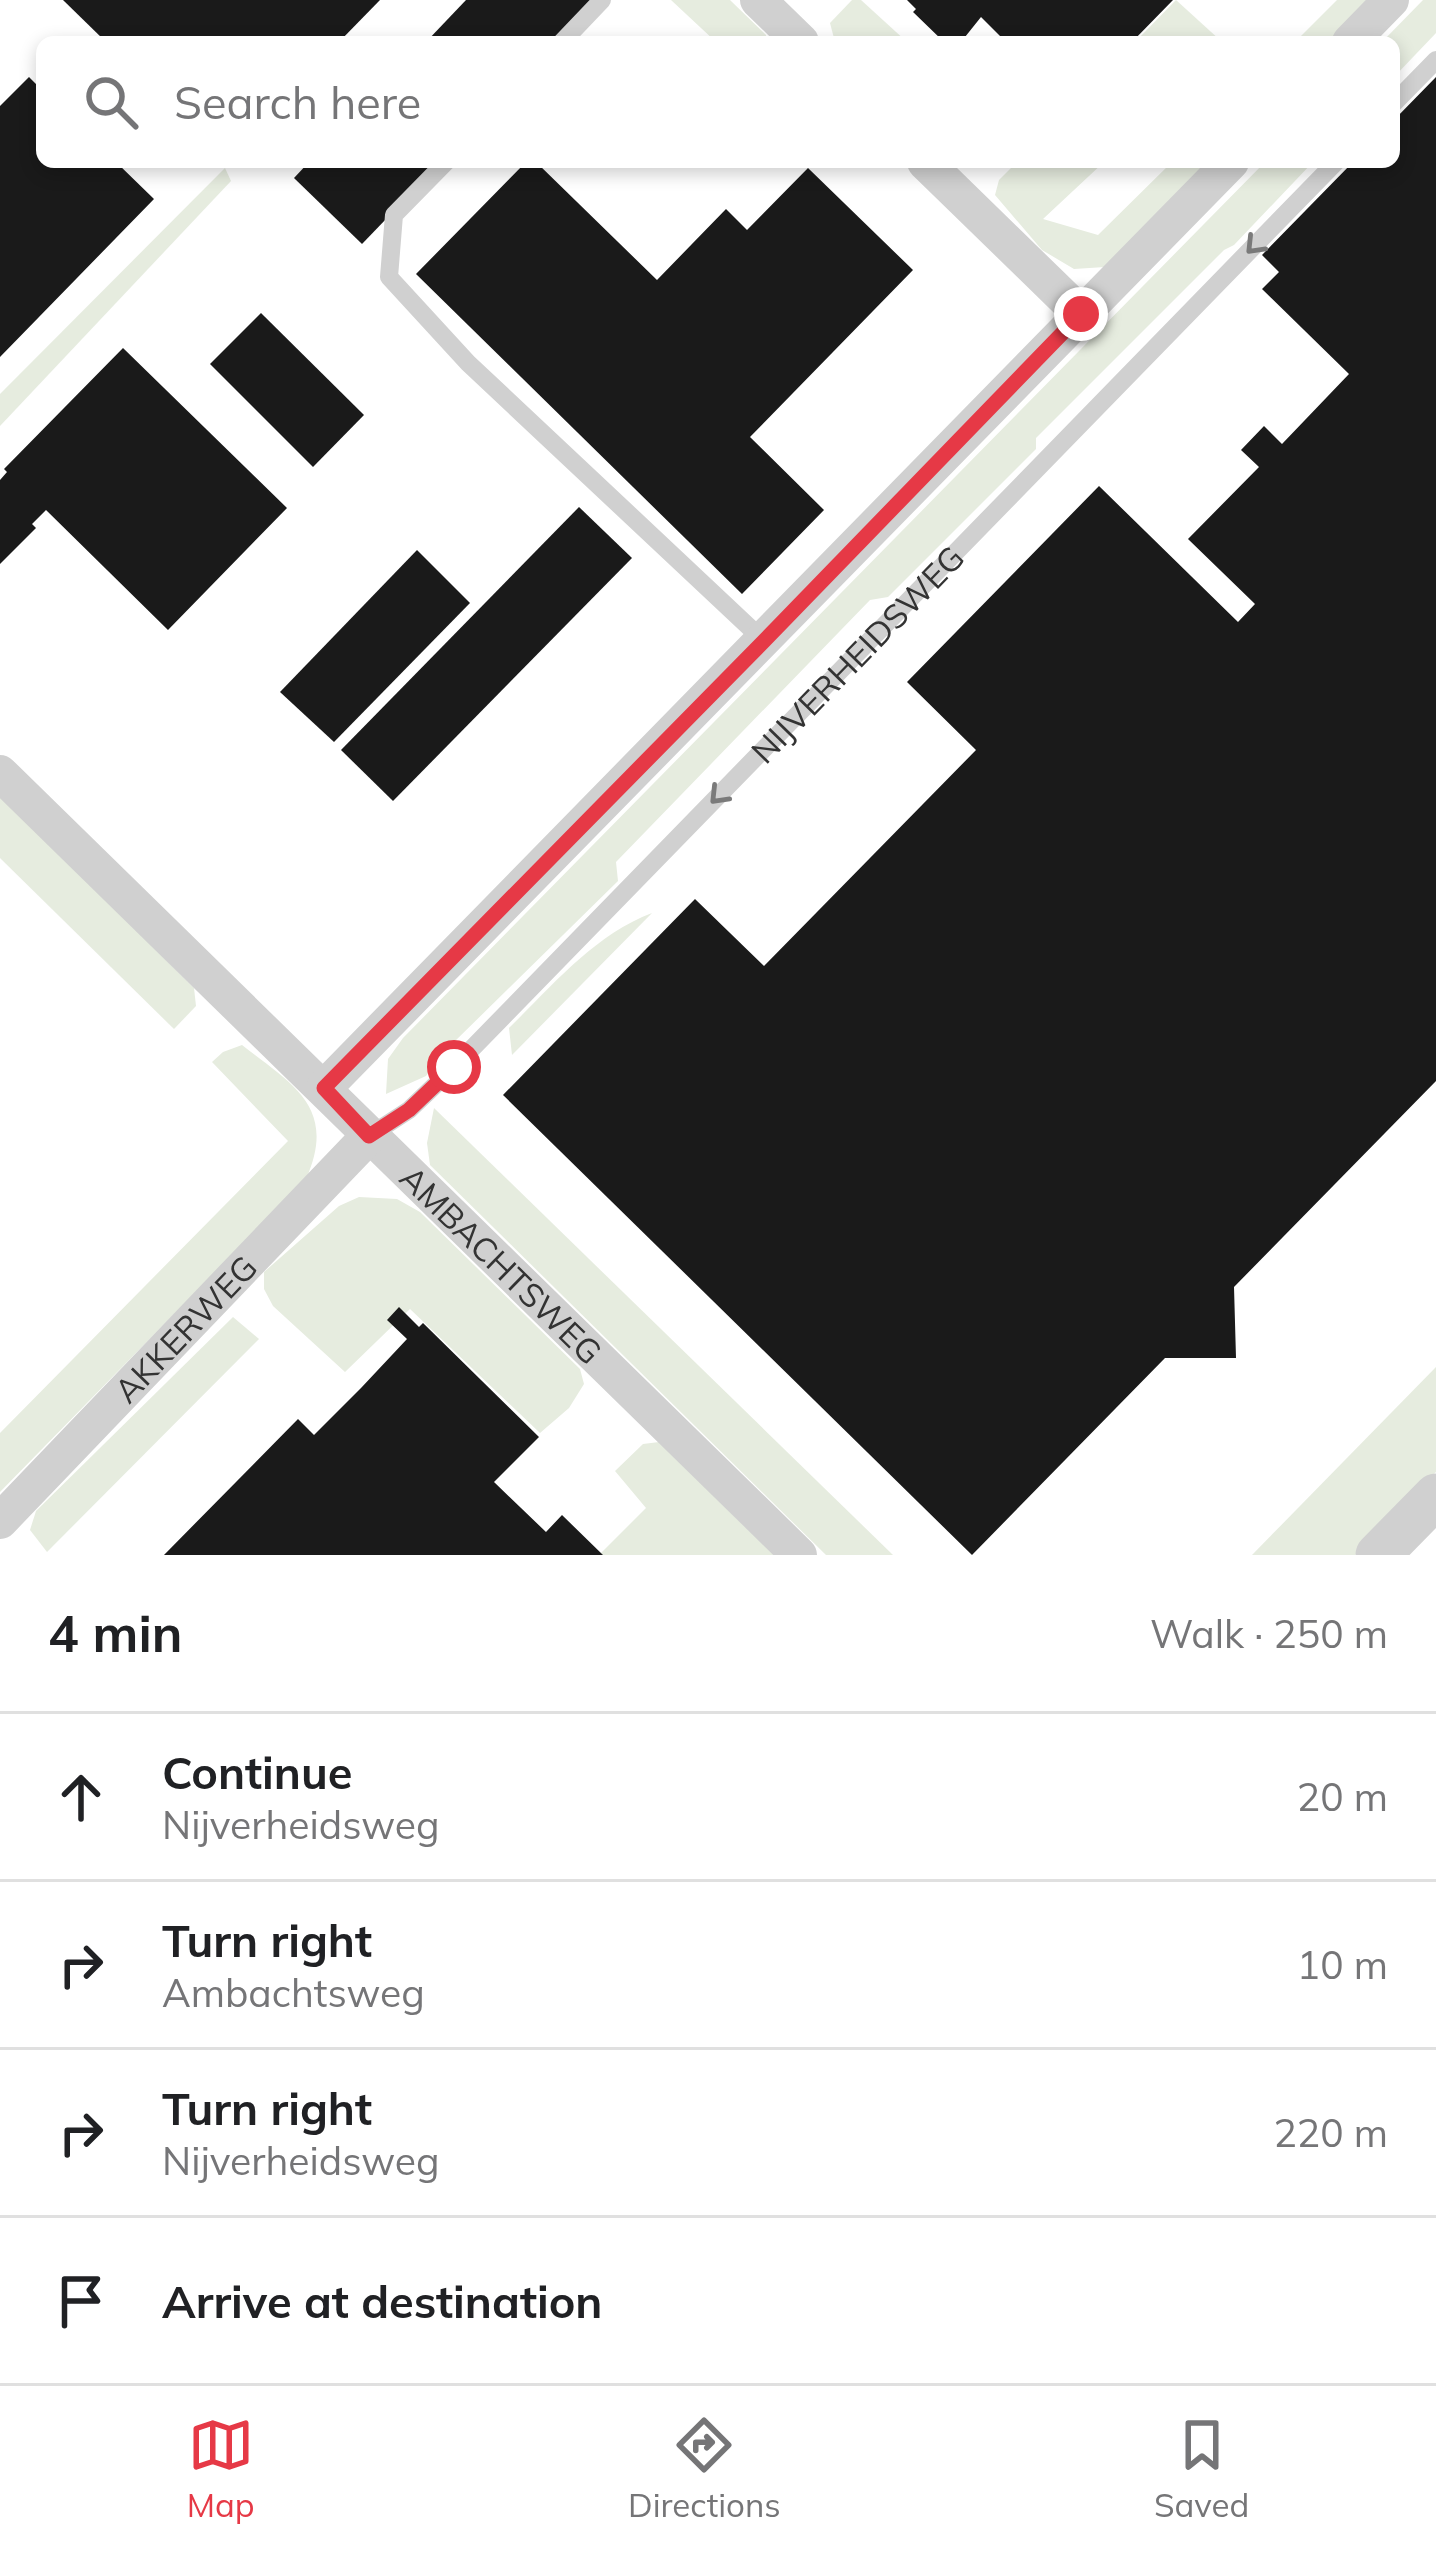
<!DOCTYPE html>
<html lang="en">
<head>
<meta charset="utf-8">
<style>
  :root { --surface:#fff; --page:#f6f6f6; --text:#202124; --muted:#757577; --line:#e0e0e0; --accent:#e63946 }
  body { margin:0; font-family:Mulish,sans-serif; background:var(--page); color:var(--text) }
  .stop { position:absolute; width:36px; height:36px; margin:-27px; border:9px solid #e63946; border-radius:50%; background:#fff }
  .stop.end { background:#e63946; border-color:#fff; box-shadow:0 3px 12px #0008 }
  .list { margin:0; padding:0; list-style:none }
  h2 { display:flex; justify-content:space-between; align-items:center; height:156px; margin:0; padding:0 48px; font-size:51px }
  h2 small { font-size:39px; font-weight:400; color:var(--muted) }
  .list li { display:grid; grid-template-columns:78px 1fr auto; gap:36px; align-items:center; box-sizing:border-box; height:168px; padding:0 48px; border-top:3px solid var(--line) }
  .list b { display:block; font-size:45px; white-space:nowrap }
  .list p { margin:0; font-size:39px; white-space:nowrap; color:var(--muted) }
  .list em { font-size:39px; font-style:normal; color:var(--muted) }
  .icon { flex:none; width:66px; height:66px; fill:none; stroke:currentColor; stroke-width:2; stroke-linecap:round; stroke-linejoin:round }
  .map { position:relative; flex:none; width:1436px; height:1555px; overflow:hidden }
  .search { position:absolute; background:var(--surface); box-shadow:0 6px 18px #0003; left:36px; right:36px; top:36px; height:132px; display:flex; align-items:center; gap:30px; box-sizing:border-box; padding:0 42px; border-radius:18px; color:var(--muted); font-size:45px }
  .sheet { height:828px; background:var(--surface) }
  nav { display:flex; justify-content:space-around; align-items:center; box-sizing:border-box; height:168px; border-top:3px solid var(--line); background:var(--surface); font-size:33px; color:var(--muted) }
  nav a { display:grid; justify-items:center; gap:6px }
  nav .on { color:var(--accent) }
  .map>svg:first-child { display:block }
</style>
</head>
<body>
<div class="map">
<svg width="1436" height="1555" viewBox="0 0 1436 1555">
  <rect width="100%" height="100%" fill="#fff"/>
  <g fill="#e6ecdf">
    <path d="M671,0H730L766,35L767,42H716Z"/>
    <path d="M852,0H861L907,42H835L830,23Z"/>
    <path d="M1176,0L1221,41L1135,42Z"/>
    <path d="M1337,0H1372L1331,42H1295Z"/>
    <path d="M1423,0H1436V33L1394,77V42H1382Z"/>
    <path d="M1017,162H1104L1043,219L1098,235L1172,162H1211L1105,267L1074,269L1042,250L995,195L999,180Z"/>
    <path d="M1265,162H1313L1234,245L1224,250L1036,438V449L888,597L870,600L616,862L618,881L451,1045L426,1076L386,1094L388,1059L403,1038Z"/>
    <path d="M225,168L231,181L0,426V394Z"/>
    <path d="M0,795L194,988L196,1006L174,1029L0,858Z"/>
    <path d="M652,913L512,1055L509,1028C552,986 594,935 652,913Z"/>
    <path d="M242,1045C292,1084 338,1107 306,1179L0,1492V1433L288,1141L212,1062L223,1052Z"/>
    <path d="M434,1108L893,1555H826L430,1165L427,1143Z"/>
    <path d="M359,1197L397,1199L420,1212L580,1369L584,1384L569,1408L540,1433L410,1309L345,1372L273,1306L264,1289V1272L339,1206Z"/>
    <path d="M233,1317L259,1339L47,1552L30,1530L36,1511Z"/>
    <path d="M1436,1367V1472L1355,1555H1252Z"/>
    <path d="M659,1442L774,1555H599L646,1508L615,1471L643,1444Z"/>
  </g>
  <g fill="#1a1a1a">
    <path d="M63,0H380L339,42H106Z"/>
    <path d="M466,0H599L558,42H426Z"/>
    <path d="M907,0H1173L1132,42H1006L981,17L961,42H944L913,12L916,9Z"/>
    <path d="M29,77L42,90V162H116L154,199L0,357V106Z"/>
    <path d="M1436,77V1081L1234,1287L1236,1358H1165L972,1555L503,1095L695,899L764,966L976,750L907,682L1099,486L1238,622L1255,604L1188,539L1259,467L1241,450L1264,426L1282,444L1349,374L1262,289L1279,272L1262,255L1353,162H1394V120Z"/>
    <path d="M309,162H441L362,244L294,178Z"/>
    <path d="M526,162H536L657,280L726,209L747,230L808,168L913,270L750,437L824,510L742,594L416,274Z"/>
    <path d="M261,313L364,415L313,467L210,364Z"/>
    <path d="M123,348L287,508L168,630L46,510L32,524L36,528L0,564V480L7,472L4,469Z"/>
    <path d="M579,507L632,558L393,801L341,750Z"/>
    <path d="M417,550L470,603L334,742L280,692Z"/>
    <path d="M399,1307L419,1327L423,1323L539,1437L494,1482L546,1532L562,1515L603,1555H164L298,1419L314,1435L361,1388L407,1339L387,1320Z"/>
  </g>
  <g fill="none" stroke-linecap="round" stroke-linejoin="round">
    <g stroke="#d0d0d0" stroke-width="18">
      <path d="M562,42L602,0"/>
      <path d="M1394,103L1436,60"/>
      <path d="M446,162L394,215L389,277L468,363L764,641"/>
      <path id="s1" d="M369,1136L409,1110L454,1067L1336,162"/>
    </g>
    <g stroke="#d0d0d0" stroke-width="36">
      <path d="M758,0L801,42"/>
      <path d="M1350,42L1391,0"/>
      <path d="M925,162L1081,314"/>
      <path id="s2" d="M0,773L799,1555"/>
      <path d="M324,1088L1231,162"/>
      <path id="s3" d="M0,1521L369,1136"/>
    </g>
    <path stroke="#d0d0d0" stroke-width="45" d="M1378,1555L1436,1496"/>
  </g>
  <defs><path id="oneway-chevron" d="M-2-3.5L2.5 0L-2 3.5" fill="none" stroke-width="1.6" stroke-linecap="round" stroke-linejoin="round" transform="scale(3)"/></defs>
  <g stroke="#7a7a7a">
    <use href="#oneway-chevron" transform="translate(1254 246) rotate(134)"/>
    <use href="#oneway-chevron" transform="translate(718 796) rotate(134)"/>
  </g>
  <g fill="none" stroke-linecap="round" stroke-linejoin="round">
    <path stroke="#e63946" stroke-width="15" d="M454,1067L409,1110L369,1136L324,1088L764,641L1081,314"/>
  </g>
  <g text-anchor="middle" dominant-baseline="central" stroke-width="12" stroke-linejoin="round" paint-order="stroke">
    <g font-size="33" fill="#333" stroke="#fff">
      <text stroke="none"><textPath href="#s1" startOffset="687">NIJVERHEIDSWEG</textPath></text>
      <text stroke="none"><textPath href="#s2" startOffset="702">AMBACHTSWEG</textPath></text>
      <text stroke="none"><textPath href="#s3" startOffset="267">AKKERWEG</textPath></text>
    </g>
  </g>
</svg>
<div class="stop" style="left:454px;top:1067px"></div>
<div class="stop end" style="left:1081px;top:314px"></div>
<div class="search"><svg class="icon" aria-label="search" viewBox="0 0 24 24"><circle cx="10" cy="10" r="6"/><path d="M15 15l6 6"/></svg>Search here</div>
</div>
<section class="sheet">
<h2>4 min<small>Walk · 250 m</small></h2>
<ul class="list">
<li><svg class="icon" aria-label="ahead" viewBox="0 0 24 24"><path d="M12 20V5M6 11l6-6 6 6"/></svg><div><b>Continue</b><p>Nijverheidsweg</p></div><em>20 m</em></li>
<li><svg class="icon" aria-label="right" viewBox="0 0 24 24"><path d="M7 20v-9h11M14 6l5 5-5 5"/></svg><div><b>Turn right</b><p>Ambachtsweg</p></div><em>10 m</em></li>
<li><svg class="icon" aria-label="right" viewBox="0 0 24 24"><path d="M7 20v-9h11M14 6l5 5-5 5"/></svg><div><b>Turn right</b><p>Nijverheidsweg</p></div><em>220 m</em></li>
<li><svg class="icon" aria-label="arrive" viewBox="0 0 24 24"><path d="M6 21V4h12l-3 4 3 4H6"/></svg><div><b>Arrive at destination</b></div></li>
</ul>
</section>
<nav>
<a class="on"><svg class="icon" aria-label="map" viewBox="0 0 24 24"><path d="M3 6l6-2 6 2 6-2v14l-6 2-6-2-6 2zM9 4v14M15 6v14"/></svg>Map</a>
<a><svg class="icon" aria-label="directions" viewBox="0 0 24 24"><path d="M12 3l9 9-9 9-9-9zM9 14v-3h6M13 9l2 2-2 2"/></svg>Directions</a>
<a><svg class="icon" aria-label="saved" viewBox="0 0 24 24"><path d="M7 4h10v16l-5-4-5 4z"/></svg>Saved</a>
</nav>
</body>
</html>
